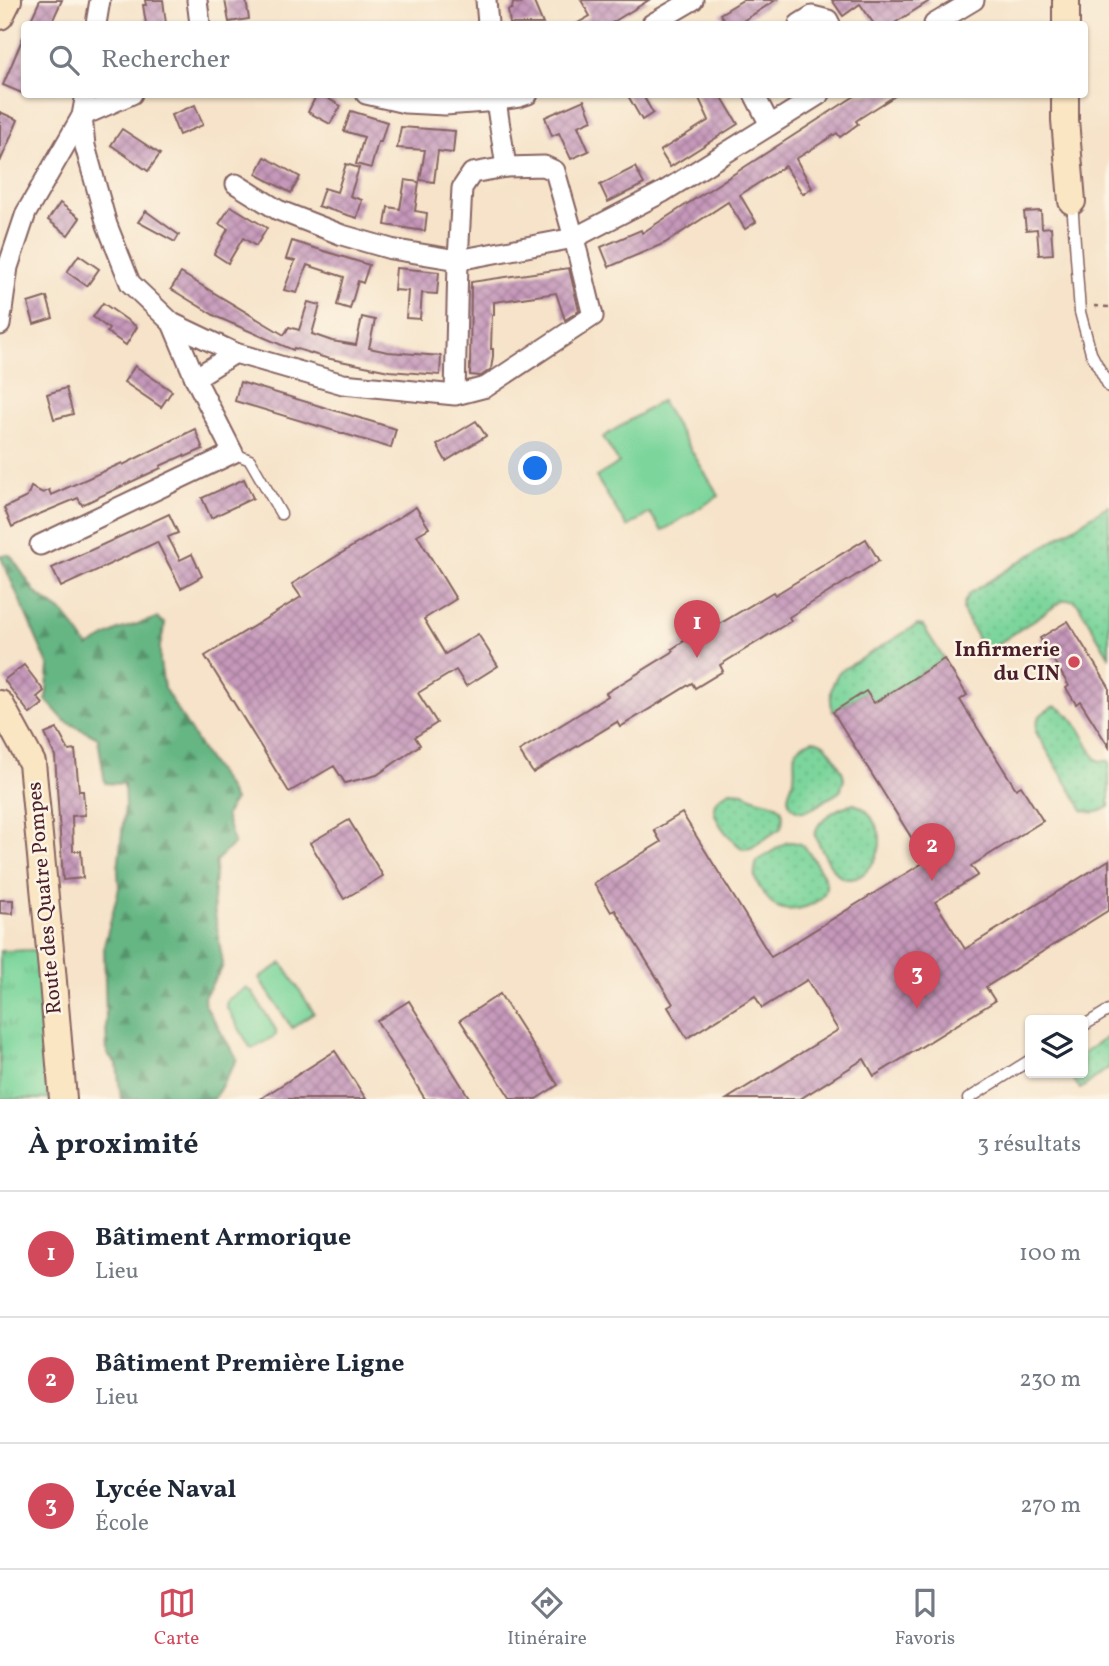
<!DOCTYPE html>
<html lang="fr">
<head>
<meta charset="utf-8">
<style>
  :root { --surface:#fff; --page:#f6f6f7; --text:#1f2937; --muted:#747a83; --line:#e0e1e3; --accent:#d1495b }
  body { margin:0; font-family:Vollkorn,serif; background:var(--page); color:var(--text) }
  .controls { position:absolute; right:21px; bottom:21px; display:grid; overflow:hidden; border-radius:7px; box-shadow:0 2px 5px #0004 }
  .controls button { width:63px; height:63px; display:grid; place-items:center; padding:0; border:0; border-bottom:2px solid var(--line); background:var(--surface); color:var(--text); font:35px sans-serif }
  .you { position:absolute; left:536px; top:469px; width:24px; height:24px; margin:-18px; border:5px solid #fff; border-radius:50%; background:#1a73e8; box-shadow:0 0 0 10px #1a73e833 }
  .badge { display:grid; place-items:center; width:46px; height:46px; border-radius:50%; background:var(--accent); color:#fff; font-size:23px; font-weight:700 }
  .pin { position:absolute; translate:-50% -58px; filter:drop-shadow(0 2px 4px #0008) }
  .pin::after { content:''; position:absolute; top:37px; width:24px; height:21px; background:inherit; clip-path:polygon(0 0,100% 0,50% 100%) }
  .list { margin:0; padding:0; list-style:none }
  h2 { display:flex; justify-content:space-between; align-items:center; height:91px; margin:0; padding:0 28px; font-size:30px }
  h2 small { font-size:23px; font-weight:400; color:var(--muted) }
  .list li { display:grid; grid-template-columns:46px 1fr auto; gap:21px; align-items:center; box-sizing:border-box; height:126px; padding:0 28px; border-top:2px solid var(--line) }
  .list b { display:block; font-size:26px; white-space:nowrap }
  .list p { margin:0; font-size:23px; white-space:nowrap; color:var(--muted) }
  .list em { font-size:23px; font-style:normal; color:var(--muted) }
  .icon { flex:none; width:38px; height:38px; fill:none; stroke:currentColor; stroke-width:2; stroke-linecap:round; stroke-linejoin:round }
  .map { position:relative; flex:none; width:1109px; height:1099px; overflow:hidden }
  .search { position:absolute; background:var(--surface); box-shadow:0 2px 5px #0004; left:21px; right:21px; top:21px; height:77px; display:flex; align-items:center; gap:18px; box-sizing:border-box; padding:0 24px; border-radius:7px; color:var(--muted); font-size:26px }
  .sheet { height:469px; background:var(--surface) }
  nav { display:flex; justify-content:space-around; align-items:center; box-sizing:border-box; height:98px; border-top:2px solid var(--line); background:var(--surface); font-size:19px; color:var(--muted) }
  nav a { display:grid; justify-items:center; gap:4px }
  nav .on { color:var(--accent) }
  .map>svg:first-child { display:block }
</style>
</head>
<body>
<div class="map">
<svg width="1109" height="1099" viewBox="0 0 1109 1099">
  <defs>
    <pattern id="grass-dots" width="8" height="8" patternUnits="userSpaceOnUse" patternTransform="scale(1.75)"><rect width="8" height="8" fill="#7cd59b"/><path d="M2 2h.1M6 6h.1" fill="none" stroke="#6db686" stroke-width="1.8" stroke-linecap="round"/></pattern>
    <pattern id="forest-firs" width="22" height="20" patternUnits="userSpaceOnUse" patternTransform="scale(1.75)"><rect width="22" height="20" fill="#65b683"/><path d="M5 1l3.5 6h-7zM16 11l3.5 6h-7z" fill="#55936b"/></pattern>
    <pattern id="park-tufts" width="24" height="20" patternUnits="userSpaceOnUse" patternTransform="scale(1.75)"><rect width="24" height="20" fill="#7cd59b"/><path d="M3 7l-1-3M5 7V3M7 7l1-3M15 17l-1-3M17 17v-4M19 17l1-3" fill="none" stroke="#6db686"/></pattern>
    <pattern id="building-cross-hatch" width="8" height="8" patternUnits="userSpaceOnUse" patternTransform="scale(1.75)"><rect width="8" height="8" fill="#c699bb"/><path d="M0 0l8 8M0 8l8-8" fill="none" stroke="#a37c98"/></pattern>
  </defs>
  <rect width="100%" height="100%" fill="#fcf5e5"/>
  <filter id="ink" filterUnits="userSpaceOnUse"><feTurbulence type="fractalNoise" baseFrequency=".0143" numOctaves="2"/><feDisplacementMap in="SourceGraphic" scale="14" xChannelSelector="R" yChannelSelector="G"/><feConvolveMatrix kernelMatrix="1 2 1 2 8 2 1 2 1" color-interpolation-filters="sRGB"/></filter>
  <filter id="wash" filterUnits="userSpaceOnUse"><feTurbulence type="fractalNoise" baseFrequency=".00686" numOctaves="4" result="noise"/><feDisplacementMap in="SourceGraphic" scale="28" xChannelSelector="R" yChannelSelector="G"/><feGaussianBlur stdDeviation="1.57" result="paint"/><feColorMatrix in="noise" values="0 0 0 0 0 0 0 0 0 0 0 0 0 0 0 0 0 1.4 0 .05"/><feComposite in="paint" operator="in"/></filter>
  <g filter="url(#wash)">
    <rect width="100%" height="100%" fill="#f6e3c9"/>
    <g fill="url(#grass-dots)" stroke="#637a63" stroke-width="2">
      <path d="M1109,505V656L1078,604L1072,600H1064L992,648L986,647L980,643L963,611L964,603L969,594Z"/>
      <path d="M917,625L923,626L944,659L874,703L866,691L833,712C829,696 830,686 839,672Z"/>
      <path d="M1054,706C1073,710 1087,743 1096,759L1100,761H1109V807C1099,813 1093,814 1083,810L1036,732C1036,715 1041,714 1054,706Z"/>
      <path d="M813,740C824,742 827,746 833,755C837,763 844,770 844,780C843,781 841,789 841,790C838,794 831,797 827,799C817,806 800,820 790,804C785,794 792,788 794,778C797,757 786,750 813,740Z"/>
      <path d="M730,791L744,792C759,807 791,794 781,828L751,848L743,849C732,841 707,816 716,801C719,796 726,794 730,791Z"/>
      <path d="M854,804C865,808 869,812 874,822C878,828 881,834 880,842C880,861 857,891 837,874C830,868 820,845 815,836C815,820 840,806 854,804Z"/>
      <path d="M787,842C804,841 806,849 815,862C819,869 827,878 826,887C824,906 791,914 777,907C770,903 767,898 762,891C754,879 753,876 757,861Z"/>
      <path d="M1109,1036V1068C1098,1074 1091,1083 1080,1089L1072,1077L1073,1073H1083V1053Z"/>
    </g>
    <path fill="url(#forest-firs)" stroke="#586a57" stroke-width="2" d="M0,555H10L36,593L65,614L88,647L118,630L157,618L165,624L160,646V662L164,688L205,755L226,785L234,801L225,815L234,843L216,861L213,901L223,966L204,997L205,1005L237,1059L214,1099H121L117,1064L107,1054L104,946L119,888L118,869L125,806L124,784L105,783L98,738L65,721L46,700L49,667Z"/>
    <path fill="url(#park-tufts)" stroke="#637a63" stroke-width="2" d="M38,950L49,1099H0V951Z"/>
    <g fill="#7cd59b" stroke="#637a63" stroke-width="2">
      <path d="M661,401L719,496L662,531L650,513L627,527L596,477L619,463L603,437Z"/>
      <path d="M282,963L314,1013L292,1028L259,978Z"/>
      <path d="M246,988L252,992L276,1030V1035L254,1048L250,1047L226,1006L227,1000Z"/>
    </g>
    <g id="blocks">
      <g fill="url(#building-cross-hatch)">
        <path d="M40,0H62L51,24H29Z"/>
        <path d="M145,0H163L166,24H146L143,5H146Z"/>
        <path d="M225,0H246L249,19L229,22Z"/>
        <path d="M522,0H533L543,24H510L508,10L512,9L513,3L521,4Z"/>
        <path d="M581,0H649L610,24H576L590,16Z"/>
        <path d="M743,0H776L738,24H727L720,14Z"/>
        <path d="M832,0H931L893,24H874L860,4L843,16Z"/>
        <path d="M24,35V94L3,85Z"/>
        <path d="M317,94H320L341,106L330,124L308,112Z"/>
        <path d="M627,94H642L653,113L642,120Z"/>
        <path d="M697,94H720L738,124L670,167L660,151L709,120Z"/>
        <path d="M858,94H898L860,118L856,121L858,124L840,137L837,133L796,159L812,188L803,194L785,166L740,195L756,222L745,229L728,202L665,243L609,267L601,247L641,230L642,233Z"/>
        <path d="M584,100L592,120L578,126L589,151L571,159L559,133L552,136L545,117Z"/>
        <path d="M195,105L203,125L179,135L171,115Z"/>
        <path d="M351,111L387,122L381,142H378L371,168L356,164L364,137L344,131Z"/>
        <path d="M0,112L18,120L0,162Z"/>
        <path d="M401,127L455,131L453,153L438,151L434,182L420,180L425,150L397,148Z"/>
        <path d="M122,129L160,154L148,171L111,145Z"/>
        <path d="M265,157L300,177L291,193L256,174Z"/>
        <path d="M346,164L359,168L350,196L362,200L357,218L318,206L324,188L337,192Z"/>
        <path d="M635,167L644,184L608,202L600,185Z"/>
        <path d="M405,180L419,182L415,211L427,213L425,231L385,225L388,207L400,209Z"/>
        <path d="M60,203L80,218L68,235L48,220Z"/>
        <path d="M231,206L267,228L256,246L243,238L228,263L214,254L228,229L219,224Z"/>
        <path d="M146,211L179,235L175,242L138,222Z"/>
        <path d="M1041,211L1042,228L1051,227L1053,254L1039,255L1037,229L1026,230L1024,212Z"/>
        <path d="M292,241L369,265L363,283L358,281L350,309L337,305L344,277L307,265L297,293L284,290L295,261L286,259Z"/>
        <path d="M79,255L99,269L87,286L67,272Z"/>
        <path d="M396,268L439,272L437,294L422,293L420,319L406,318L408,291L394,290Z"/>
        <path d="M569,268L579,311L565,320L556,293L494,302V315H492L491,349H493V356L491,369L481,376L470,375L471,282Z"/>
        <path d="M181,273L284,335L289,327L299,330L308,302L320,305L312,334L332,341L356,345L362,317L375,320L369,348L388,352L441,356L440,375L389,371L326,358L294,348L293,350L217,317L171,289Z"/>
        <path d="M47,297L53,318L34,324L28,303Z"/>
        <path d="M103,303L137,327L126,345L107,332L109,329L93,317Z"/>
        <path d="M135,366L172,391L161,407L124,382Z"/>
        <path d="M240,382L396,429L391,448L235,401Z"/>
        <path d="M66,388L73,414L54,419L47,394Z"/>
        <path d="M476,421L486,436L446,461L437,445Z"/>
        <path d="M195,429L203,449L185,457L184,455L160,466L161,468L82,505L78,498L30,518L12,527L4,508L27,497L31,487L43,493L49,490L51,495L122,463L123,465Z"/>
        <path d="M244,479L253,498L211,518L202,498Z"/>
        <path d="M416,507L429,528L417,535L456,599L424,619L445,654L478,634L498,666L466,686L456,670L418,693L437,723L415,737L420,745L377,775L345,783L334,766L289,792L205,656L301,597L292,584Z"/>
        <path d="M169,514L178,533L168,537L180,560L192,554L202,576L181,588L157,542L61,587L52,568Z"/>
        <path d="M866,539L879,561L789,617L791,621L720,665L723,671L695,688L692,683L620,727L617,722L533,773L519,751L608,696L606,693L674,651L672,649L699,631L701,635L773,592L775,595Z"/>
        <path d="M1068,621L1109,687V747L1080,701L1076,704L1066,688L1069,686L1040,638Z"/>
        <path d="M944,659L967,695L960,700L1016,789L1021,786L1043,821L971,866L978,875L935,902L965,949L1109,860V910L986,987L995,1001L874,1076L864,1059L800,1099H727L838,1030L807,980L762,1008L755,996L687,1038L668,1007L673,1004L615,910L611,912L594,883L661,842L654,830L682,813L771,957L926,861L833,712L866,691L874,703Z"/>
        <path d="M24,665L44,691L37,697L43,704L30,714L4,680Z"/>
        <path d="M57,729L69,751L75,750L79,791H83L85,815L72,816L73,851H81L83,878L63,880L55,756L45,734Z"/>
        <path d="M349,820L383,876L344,899L310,843Z"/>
        <path d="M0,900H13V914L0,913Z"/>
        <path d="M500,994L558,1085L536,1099H511L460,1020Z"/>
        <path d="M409,1001L470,1099H425L377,1021Z"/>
        <path d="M335,1051L366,1099H260Z"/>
      </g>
    </g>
  </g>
  <g filter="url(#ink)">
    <use href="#blocks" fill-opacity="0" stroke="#866462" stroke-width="2"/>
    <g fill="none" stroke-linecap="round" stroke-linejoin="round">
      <defs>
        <g id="lane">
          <path d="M1072,201L1080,312L1091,353L1109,387"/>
          <path d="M233,453L250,460L281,514"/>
          <path d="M1083,1026L1109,1010"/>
          <path d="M968,1099L1030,1060"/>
        </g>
        <g id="street">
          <path d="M197,0L200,24"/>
          <path d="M486,0L488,24"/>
          <path d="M96,24L100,0"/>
          <path d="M652,24L693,0"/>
          <path d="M799,24L812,16L828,20L830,24"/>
          <path d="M934,24L974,0"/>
          <path d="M132,94L82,116L85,146L107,225L130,283L172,323L235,353L343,384L455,395L486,387L593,316L574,238L555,171L544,166L506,167L472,173L462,188L458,260L455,395"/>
          <path d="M366,94L405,103L445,105L485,102L519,97L528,94"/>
          <path d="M495,94L506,167"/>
          <path d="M754,94L770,125"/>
          <path d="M236,184L278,210L342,235L391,249L458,260L574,238L663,192L820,94"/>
          <path d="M0,325L8,267L26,213L82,116L86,94"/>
          <path d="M195,378L235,353"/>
          <path d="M40,545L233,453L195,378L172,323"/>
        </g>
        <g id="secondary">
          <path d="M0,16L8,0"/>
          <path d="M1066,24V0"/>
          <path d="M1065,94V120L1072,201"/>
          <path d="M0,704L32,763L52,970L63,1099"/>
        </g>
      </defs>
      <use href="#lane" stroke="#866462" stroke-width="13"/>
      <use href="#street" stroke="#866462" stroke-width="23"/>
      <use href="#secondary" stroke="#866462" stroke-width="30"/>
      <path stroke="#866462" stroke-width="2.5" stroke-dasharray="5 5" stroke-linecap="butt" d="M1094,306L1109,307"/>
      <use href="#lane" stroke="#fff" stroke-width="10"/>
      <use href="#street" stroke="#fff" stroke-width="19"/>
      <use href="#secondary" stroke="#fbe6c3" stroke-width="26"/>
    </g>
  </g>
  <circle fill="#d1495b" stroke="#fcf5e5" stroke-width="2.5" cx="1074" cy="662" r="7"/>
  <g text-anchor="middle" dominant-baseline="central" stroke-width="5" stroke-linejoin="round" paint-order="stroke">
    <g font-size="21" font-weight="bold" fill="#4a1f2b" stroke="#fcf5e5" text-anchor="end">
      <text x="1060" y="650">Infirmerie<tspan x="1060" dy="24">du CIN</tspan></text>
    </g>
    <g font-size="21" fill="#4a1f2b" stroke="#fcf5e5">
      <text transform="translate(45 898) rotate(-95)">Route des Quatre Pompes</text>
    </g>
  </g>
</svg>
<div class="controls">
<button><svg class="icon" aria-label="layers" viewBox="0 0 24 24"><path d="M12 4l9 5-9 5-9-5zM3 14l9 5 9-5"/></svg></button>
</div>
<div class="you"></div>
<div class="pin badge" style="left:697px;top:658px">1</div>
<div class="pin badge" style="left:932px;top:881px">2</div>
<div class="pin badge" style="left:917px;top:1009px">3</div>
<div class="search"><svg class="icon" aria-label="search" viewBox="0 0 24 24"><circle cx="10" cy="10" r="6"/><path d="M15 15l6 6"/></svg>Rechercher</div>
</div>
<section class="sheet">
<h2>À proximité<small>3 résultats</small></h2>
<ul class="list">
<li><span class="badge">1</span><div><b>Bâtiment Armorique</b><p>Lieu</p></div><em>100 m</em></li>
<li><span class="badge">2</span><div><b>Bâtiment Première Ligne</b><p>Lieu</p></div><em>230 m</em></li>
<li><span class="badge">3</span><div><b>Lycée Naval</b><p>École</p></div><em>270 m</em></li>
</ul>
</section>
<nav>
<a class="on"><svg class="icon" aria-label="map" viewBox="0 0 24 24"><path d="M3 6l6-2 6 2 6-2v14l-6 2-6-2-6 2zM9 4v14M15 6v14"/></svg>Carte</a>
<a><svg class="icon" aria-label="directions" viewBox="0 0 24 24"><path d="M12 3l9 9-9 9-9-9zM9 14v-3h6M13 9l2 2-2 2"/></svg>Itinéraire</a>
<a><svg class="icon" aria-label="saved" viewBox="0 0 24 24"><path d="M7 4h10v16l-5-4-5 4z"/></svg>Favoris</a>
</nav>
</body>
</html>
